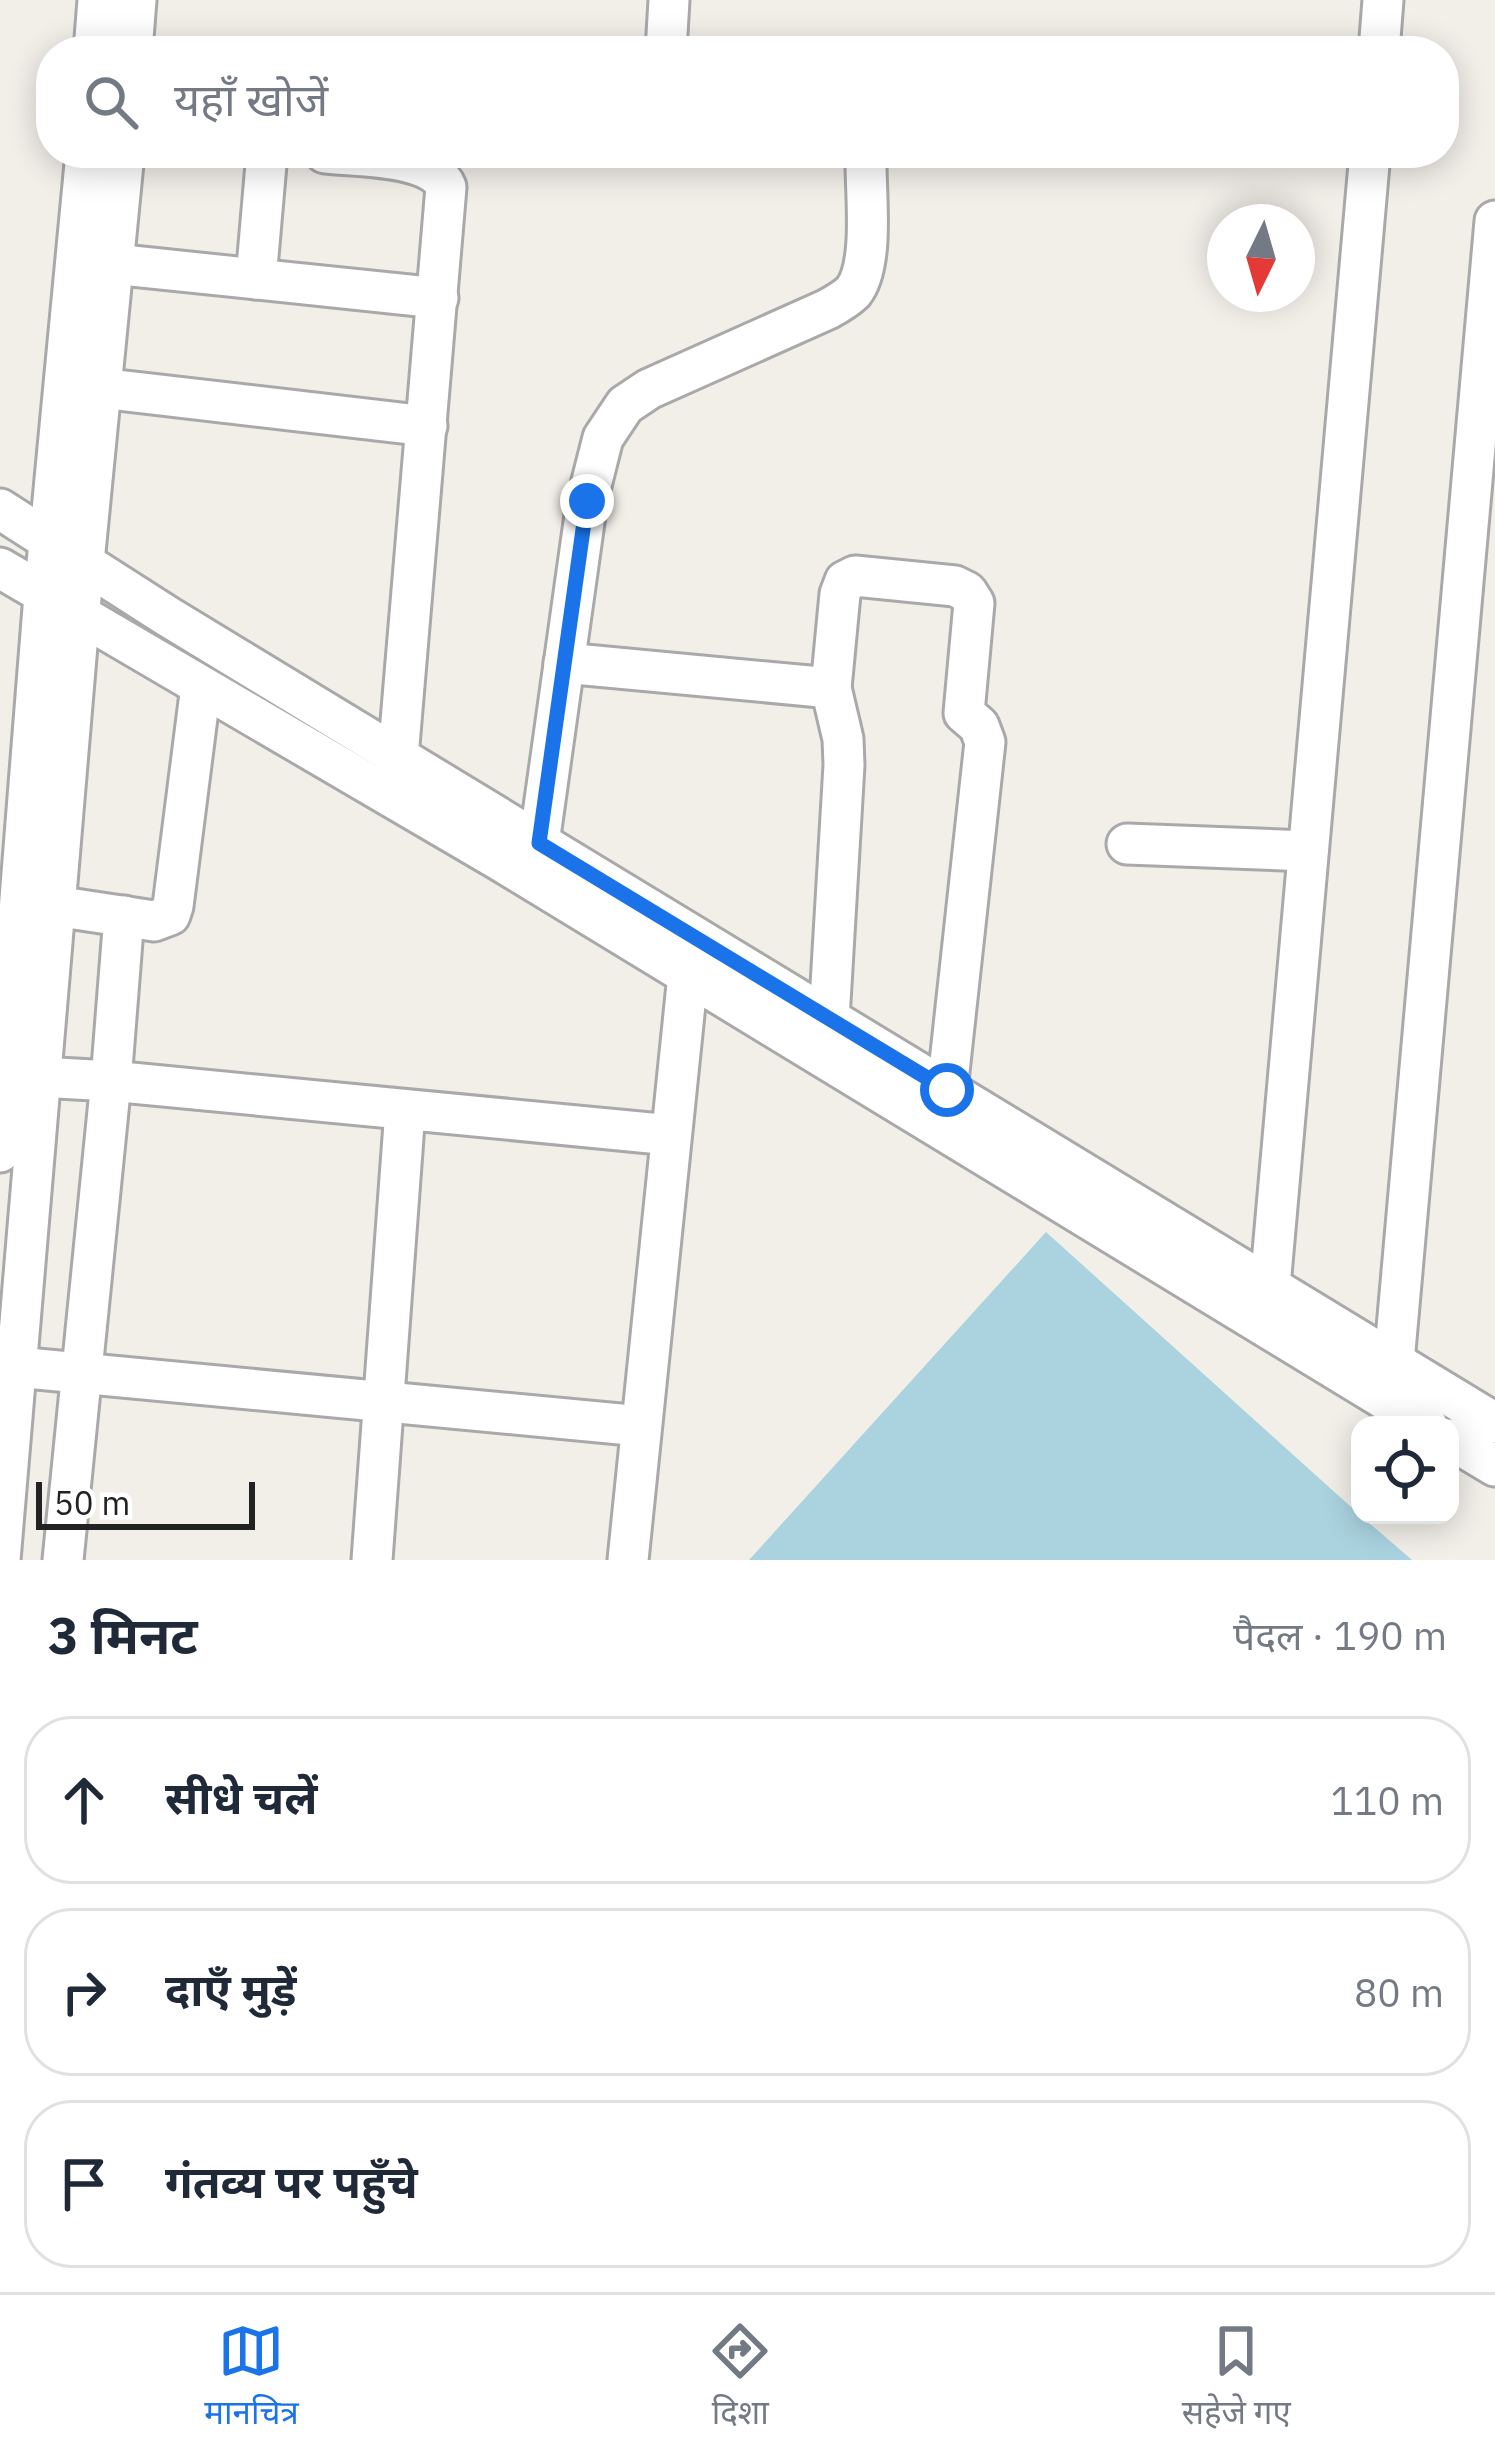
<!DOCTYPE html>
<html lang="hi">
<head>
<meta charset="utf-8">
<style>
  :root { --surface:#fff; --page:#f2f2f3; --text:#1f2937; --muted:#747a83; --line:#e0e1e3; --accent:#1a73e8 }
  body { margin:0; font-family:"IBM Plex Sans","Noto Sans Devanagari",sans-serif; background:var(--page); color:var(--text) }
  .controls { position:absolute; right:36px; bottom:36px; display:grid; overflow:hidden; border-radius:24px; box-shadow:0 6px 30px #0003 }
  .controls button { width:108px; height:108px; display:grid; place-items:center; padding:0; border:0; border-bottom:3px solid var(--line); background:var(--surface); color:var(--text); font:60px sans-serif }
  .compass { position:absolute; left:1207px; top:204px; width:108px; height:108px; border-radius:50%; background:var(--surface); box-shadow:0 6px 30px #0003; rotate:185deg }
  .scale { position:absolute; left:36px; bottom:30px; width:219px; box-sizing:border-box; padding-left:12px; border:6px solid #222; border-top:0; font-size:33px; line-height:42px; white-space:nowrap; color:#222; -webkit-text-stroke:9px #fff; paint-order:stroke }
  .stop { position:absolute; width:36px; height:36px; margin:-27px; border:9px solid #1a73e8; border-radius:50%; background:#fff }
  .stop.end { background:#1a73e8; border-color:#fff; box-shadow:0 3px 12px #0008 }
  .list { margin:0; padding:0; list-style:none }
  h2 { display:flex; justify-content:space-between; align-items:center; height:156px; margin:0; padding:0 48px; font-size:51px }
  h2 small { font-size:39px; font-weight:400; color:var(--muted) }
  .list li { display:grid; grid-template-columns:78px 1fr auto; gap:36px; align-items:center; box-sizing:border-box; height:168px; margin:0 24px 24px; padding:0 24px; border:3px solid var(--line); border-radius:48px }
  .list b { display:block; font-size:45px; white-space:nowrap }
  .list em { font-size:39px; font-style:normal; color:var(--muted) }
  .icon { flex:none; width:66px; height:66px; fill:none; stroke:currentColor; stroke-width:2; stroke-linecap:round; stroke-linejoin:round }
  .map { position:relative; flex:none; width:1495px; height:1560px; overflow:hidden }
  .search { position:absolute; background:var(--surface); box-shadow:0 6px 30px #0003; left:36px; right:36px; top:36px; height:132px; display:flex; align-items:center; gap:30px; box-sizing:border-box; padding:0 42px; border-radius:48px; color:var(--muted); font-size:45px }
  .sheet { height:732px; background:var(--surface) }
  nav { display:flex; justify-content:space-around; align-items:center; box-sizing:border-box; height:168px; border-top:3px solid var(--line); background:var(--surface); font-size:33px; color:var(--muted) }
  nav a { display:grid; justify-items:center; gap:6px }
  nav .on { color:var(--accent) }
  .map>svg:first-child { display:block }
</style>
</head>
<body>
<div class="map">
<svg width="1495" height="1560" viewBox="0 0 1495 1560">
  <rect width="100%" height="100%" fill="#f2efe9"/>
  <path fill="#aad3df" d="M1046,1232L1360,1515L1412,1560H749Z"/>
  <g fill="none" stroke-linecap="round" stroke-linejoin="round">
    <defs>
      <g id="minor">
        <path d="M94,51L98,0"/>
        <path d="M132,51L136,0"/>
        <path d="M666,51L669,0"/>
        <path d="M1379,51L1383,0"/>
        <path d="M325,153C358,157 432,154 446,187L398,757"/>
        <path d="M113,264L438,298"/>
        <path d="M256,279L267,153"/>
        <path d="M100,388L427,426"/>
        <path d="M0,509L167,616L1495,1423"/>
        <path d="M0,568L499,860L1427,1425"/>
        <path d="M564,663L831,688"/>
        <path d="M539,843L587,501L603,438L625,405L649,389L828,309C837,304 846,299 853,292C874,266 866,198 866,164L862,153"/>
        <path d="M1127,844L1308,851"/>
        <path d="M55,906L154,921L170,915L173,906L201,686"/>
        <path d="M829,1019L844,765L843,739L831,688L840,594L845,581L855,576L955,586L967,592L974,603L964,713L979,726L985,742L947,1090"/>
        <path d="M40,1077L111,1081L671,1135"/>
        <path d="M0,1152L44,595L86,153"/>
        <path d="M1270,1286L1370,153"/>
        <path d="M1394,1362L1495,221"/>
        <path d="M16,1367L641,1426"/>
        <path d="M1450,1439L1495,1466"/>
        <path d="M0,1560L84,562L124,153"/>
        <path d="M63,1560L111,1081L124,916"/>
        <path d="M372,1560L405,1110"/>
        <path d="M628,1560L688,975"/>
      </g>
    </defs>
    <use href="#minor" stroke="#a9a9a9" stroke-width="45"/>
    <use href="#minor" stroke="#fff" stroke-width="39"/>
  </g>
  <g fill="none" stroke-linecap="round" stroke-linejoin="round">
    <path stroke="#1a73e8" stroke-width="15" d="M587,501L539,843L947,1090"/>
  </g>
</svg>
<div class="controls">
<button><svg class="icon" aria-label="locate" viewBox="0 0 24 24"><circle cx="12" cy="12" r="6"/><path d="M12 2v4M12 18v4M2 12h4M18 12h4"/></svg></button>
</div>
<svg class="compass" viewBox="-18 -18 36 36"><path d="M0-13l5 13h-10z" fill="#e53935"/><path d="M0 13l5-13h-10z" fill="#747a83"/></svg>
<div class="scale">50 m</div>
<div class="stop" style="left:947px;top:1090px"></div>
<div class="stop end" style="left:587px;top:501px"></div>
<div class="search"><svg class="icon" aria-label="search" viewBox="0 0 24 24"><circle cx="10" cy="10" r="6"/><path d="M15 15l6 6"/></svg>यहाँ खोजें</div>
</div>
<section class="sheet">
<h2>3 मिनट<small>पैदल · 190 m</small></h2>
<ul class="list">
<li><svg class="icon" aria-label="ahead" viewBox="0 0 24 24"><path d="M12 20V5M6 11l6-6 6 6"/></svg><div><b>सीधे चलें</b></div><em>110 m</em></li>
<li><svg class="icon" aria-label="right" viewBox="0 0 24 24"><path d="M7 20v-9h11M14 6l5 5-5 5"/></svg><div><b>दाएँ मुड़ें</b></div><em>80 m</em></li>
<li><svg class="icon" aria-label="arrive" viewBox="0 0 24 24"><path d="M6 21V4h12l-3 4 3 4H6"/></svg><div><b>गंतव्य पर पहुँचे</b></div></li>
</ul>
</section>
<nav>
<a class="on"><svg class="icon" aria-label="map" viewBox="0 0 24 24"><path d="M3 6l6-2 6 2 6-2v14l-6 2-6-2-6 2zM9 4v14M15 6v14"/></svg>मानचित्र</a>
<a><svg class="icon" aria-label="directions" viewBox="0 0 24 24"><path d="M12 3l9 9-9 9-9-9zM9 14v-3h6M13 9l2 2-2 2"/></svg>दिशा</a>
<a><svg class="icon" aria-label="saved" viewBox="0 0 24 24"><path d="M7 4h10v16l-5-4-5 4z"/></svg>सहेजे गए</a>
</nav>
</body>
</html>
